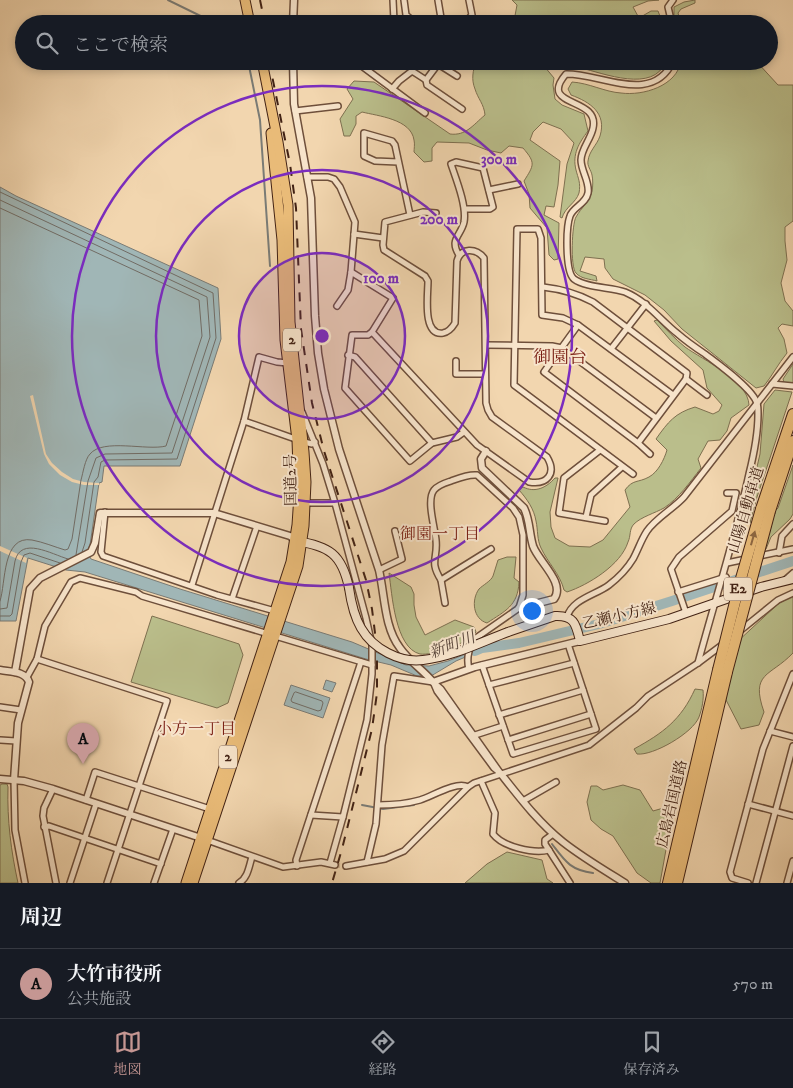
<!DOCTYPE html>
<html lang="ja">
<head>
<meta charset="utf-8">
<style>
  :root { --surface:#171b24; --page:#20242c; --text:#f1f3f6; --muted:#9ea1a6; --line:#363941; --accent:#c59692 }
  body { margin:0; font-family:"IM FELL DW Pica","Noto Serif JP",serif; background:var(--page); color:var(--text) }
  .you { position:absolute; left:531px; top:610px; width:18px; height:18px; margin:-12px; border:4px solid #fff; border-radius:50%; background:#1a73e8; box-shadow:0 0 0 8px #1a73e833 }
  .badge { display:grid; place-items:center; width:32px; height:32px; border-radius:50%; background:var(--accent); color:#111; font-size:16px; font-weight:700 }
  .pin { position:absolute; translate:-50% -41px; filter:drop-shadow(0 1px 2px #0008) }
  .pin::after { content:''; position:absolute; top:26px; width:18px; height:15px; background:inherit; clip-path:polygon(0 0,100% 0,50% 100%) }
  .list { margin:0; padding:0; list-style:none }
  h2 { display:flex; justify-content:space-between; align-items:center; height:65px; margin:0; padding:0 20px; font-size:21px }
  h2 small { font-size:16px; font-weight:400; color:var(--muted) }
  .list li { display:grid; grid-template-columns:32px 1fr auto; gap:15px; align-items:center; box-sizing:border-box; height:70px; padding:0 20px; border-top:1px solid var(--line) }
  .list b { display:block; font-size:19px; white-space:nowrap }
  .list p { margin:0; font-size:16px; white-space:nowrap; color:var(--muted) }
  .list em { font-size:16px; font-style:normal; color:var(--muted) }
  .icon { flex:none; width:28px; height:28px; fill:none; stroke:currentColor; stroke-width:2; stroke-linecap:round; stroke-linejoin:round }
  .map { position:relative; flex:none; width:793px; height:883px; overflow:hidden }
  .search { position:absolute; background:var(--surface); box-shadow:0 2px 8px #0003; left:15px; right:15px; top:15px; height:55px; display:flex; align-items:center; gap:12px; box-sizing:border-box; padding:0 18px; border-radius:28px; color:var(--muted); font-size:19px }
  .sheet { height:135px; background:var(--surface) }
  nav { display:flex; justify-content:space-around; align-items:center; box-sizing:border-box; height:70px; border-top:1px solid var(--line); background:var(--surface); font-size:14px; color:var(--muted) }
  nav a { display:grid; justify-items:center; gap:2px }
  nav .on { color:var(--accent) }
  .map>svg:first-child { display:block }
</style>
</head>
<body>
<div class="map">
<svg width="793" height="883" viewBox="0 0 793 883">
  <rect width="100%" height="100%" fill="#f2d6af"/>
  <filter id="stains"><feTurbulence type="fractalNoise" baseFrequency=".004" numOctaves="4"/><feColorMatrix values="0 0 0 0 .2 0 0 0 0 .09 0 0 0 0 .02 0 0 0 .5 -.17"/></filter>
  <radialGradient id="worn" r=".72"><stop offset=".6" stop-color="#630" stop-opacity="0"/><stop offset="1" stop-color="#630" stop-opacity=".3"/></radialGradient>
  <g fill="#babe8b" stroke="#7e7050">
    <path d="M512,0H659L648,1L633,7L639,18L651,11H658L663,24H506L514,21L517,5Z"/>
    <path d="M695,0V3L681,9L678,13L681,24H677L674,15V7L684,2Z"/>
    <path d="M476,61H551L544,66L554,78L553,85L555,99L562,105L584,114L588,131C579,143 572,154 576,170C578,178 581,183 579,193C576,203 565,207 562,218L560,217L567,164L574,143L561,129L543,122L533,132L530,140L560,161L558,185L554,207L546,206L544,215L559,223L558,259L554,260L549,255L547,228L530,208L529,194L524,181C534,165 536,163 523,148L509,146L501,153L487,150L469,143L437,142L432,148V161L424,162L414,152C414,149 415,144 414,140C411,119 378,116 362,112L356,116V124L350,136H344L340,119L353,99L347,89L354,81L374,82L450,134C466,136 473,125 485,115C484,104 478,99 475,89C471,79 473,71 476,61Z"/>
    <path d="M553,61H666C654,94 603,73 581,68C574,67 568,68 561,68Z"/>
    <path d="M681,61H756L778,85H793V221L785,227V241L787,260L781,283L785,301L793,311V326L782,324L778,328L784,339L787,353C778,364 772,376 764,386L756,388L682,329L664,310L645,295L613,279L605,268L604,259L585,257L580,271L596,276L597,281C590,279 581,279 576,273C570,267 572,224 576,217C581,208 590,201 592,191C593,186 593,180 592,175C591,170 587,166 588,161C589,151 597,145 600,136C607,113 590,102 571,95L568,89L572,82C589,83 605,92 621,93C643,96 677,86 681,61Z"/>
    <path d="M657,320C666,329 675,339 685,347C703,360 748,380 749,405L731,418L727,431L720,440L708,441L698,459L701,468C690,482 679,498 664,508C655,513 641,517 634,524C629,529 631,536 628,542C621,565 588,585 567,592L564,590C560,574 548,563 541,548C537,540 538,530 536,521C534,509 527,499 519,490L523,487C535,493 546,488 555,478H558L550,512L551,527L555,538L569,546L590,547L603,540L630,507L625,490C633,479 638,483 649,477C658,472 664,460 667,450L656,439C668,422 675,413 695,407L713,414L719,411L722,405L707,388L703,370L671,341L654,321Z"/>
    <path d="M793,364V384L784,383L783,379Z"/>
    <path d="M775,390L792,392L757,497L750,523L746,514L760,454L764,404Z"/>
    <path d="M793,465V514L790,519L771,537L766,549H764L775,511L778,508Z"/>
    <path d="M507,557H516L514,578L519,582C518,606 505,611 487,623C473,619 471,600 479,589C483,585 491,581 493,576C495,571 496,565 498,560Z"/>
    <path d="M389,573L411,587L414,594V605L416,617L425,635L455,620L474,627L476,632C465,643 457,645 443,650C436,652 427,655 420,654C395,648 392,594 389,573Z"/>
    <path d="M791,597H793V653C770,677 750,672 764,712L759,725L741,729L725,698L737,642L778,604Z"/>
    <path d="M152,616L239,644L243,655L228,703L217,708L131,682Z"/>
    <path d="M695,689L703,690C704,699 702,709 699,717C693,733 653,756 637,754L634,749C663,733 681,720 695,689Z"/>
    <path d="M2,784H7L8,787C7,820 11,851 18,883H0V785Z"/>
    <path d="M623,785L640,790L653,811L674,805L660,883H651L637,873L613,836L601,829L591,820L587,802L591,786H597L603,790Z"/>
    <path d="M507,852L542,860L547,879L553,883H465L487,864Z"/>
  </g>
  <g fill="#a0b6b6" stroke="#7a7b75">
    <path d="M0,187L16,196L218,288L221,339L180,466H104L102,482L99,483L90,545L87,552L91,559L180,589L352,642L406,665L429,666L448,661L481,648L489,647L456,661L431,676H417L391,665L366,659L85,572L66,570L28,558L16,621H0Z"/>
    <path d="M326,680L336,683L332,692L323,689Z"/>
    <path d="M291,685L330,698L323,718L284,705Z"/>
  </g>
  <g fill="#f2d6af">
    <path d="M33,395L46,454L52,463L62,472L73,479L84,482L99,483V485H84L72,482L60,475L49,464L44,454L30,396Z"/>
    <path d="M0,546L27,558L26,563L0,551Z"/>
  </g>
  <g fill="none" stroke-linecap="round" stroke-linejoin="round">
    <g stroke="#716c65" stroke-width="1">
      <path d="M0,192L213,293L216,338L177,459L105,460L101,462L98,477L94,482L85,543L82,552"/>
      <path d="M0,200L207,297L210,337L172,453L105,454L96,458L88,481L76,555"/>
      <path d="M0,208L199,300L202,336L166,446C147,451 103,438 90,454C85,459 83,473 81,480L72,539L68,549L65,550C55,547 43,542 32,540C2,535 6,583 0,601"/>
      <path d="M0,609L7,608L15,561C21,536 51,554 68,559"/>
      <path d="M0,616H10L12,614L21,562L24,555L30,553L60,563"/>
      <path d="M296,692L322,701L323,703L321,710L318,711L292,702L291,700L294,693Z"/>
    </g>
    <g stroke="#7a7b75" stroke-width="2">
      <path d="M168,0L217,24"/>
      <path d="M248,61L260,120L270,266"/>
      <path d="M362,805L383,809L414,805"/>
      <path d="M552,844C565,861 570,870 593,873"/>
    </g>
    <path stroke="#a0b6b6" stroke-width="10" d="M475,651L482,648L519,643L599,624L672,601L793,561"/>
    <path stroke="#cfb290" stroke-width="5" stroke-dasharray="5 2.5" stroke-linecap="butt" d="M335,865L346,866"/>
    <defs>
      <g id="minor">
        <path d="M393,0L394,21L397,24"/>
        <path d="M404,0L406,15L417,24"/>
        <path d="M438,0L442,24"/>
        <path d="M293,20L304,24"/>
        <path d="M464,24L472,15L469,0"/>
        <path d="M672,24L668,7L673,0"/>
        <path d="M355,61L425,113"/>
        <path d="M673,61C653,106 600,73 566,74C537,108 600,96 593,128C591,139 581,149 581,160C581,171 590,182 588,193C586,204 573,207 570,216C566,227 565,272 574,279C586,288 611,287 625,292C647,301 660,320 678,334C686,341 696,348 705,354C718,364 752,388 757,403C758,406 758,411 758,414C758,435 754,454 749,474C735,538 715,600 698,663"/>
        <path d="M457,76L438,64L426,80L427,85L462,109"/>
        <path d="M392,89L399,81L412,71L426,80"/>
        <path d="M295,111L338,106"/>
        <path d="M398,162L375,161L364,156V133L392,141L395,145L410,215"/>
        <path d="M307,177H328L334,179L340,187L355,222L351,272L348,290L337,306"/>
        <path d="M489,190L518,184"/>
        <path d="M354,234L383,238"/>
        <path d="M459,255C449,239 461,236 464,222C467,206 456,179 451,164L456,162L483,168L493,207L490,209H464"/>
        <path d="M351,272L393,298L372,332L368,335H352L345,388L410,461L432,443L457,437L464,432"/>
        <path d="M543,287C561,289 576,293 593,302L687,373L686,379L638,443"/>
        <path d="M578,325L544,372L638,443L650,454"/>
        <path d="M372,332L477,445L529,482C547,485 557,474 547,457L492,417L488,410L486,403L484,258C476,248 461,247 457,261L455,323C452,328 449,332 443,333C422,336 428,295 428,281L425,276L384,250L383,245L385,222L423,212L436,213"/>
        <path d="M486,345L552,346L562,348L656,418"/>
        <path d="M611,349L646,304"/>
        <path d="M348,355L355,357L432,443"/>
        <path d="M456,361V374H485"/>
        <path d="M686,379L707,395"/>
        <path d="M772,384L793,386"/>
        <path d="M302,412L323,464L335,503L366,618L372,645V674L367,720L343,817L330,863"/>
        <path d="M244,421L304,442L312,444L315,442"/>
        <path d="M600,450L564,478L559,513L605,521"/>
        <path d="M633,474L514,385L517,229H538L541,238L542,315L563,318L578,325L673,395"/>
        <path d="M306,503H335"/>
        <path d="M105,512L101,552L103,556L217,595L275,611"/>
        <path d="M586,517L591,495L622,467"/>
        <path d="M779,553L782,536L793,524"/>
        <path d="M759,556L793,549"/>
        <path d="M727,563L746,559"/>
        <path d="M379,570L402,559L395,531"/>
        <path d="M441,580L445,603"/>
        <path d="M784,581L793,573"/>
        <path d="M192,585L244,421L259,357L277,362L288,363"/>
        <path d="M678,592L726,577"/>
        <path d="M232,599L257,526"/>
        <path d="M686,613L671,569L679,557L732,511L736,493H727"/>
        <path d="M567,617C572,599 596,595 609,585C618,578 627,569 633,559C638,550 641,540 647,531C656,518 673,509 684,497L793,357"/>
        <path d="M741,630L778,600L793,593"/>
        <path d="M37,659L167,701L107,883"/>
        <path d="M482,665L513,754L596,729L568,644"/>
        <path d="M469,669C466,658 469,646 476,638L519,608L523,595V535L519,517L513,508L477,475C468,474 459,478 451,481C445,483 438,485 434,490C426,500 435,528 436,540C438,559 429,561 441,580L491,549"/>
        <path d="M27,677L37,659L45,626L71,582L80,578L136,592L142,596L372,665"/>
        <path d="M434,684L437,691L494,768L499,772"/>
        <path d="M489,685L574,663"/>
        <path d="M0,707L21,710"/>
        <path d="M499,715L583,690"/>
        <path d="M770,731L793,737"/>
        <path d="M475,735L503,726"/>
        <path d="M0,740L16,741"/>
        <path d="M508,740L591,714"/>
        <path d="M14,780L15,830L25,883"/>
        <path d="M481,781L495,813L493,834C503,847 534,854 549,850"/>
        <path d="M53,789L44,808L43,816L56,883"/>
        <path d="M86,800L95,772L210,809"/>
        <path d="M523,801L556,782"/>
        <path d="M748,804L793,816"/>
        <path d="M378,805C392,805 406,804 420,800C433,796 456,781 468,787"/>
        <path d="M311,815L343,817"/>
        <path d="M44,827L49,826L161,864"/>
        <path d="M553,834L545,840V844L570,883"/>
        <path d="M207,840L283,867L321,862L335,865"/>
        <path d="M367,862L376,824L382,745L394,676L433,682L441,689L501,774"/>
        <path d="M297,866L296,860L361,662"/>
        <path d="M346,866L385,859L404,851L468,787L474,783L589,745L636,708L648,696L698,663L722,645"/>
        <path d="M70,883L96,804"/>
        <path d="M154,883L173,829"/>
        <path d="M239,883C248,878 249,866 252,857"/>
        <path d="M748,883L732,878L730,872L763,749L793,674"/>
        <path d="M756,883L793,746"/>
        <path d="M787,883L793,861"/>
      </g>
      <g id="tertiary">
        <path d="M293,24L294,0"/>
        <path d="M293,61L294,104L311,198L315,316L318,353L324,389L339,449L379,570C385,596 384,627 400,648C409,661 423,670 433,682L475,667L580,641"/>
        <path d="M486,451L481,459L482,468L524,508C530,520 529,533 533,546C538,561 566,583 554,599L519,608"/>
        <path d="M0,670C11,672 25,671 29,682L18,723L14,780"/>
        <path d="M15,672L30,589L40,578L91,552L95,543L100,513H214L290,536L295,540"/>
        <path d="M501,774C520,798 539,823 563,842C582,857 604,870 625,883"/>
        <path d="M0,779L24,781L53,789L204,839"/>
      </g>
      <g id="secondary">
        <path d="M296,541C329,546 342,554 349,588"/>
        <path d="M508,632L555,616C575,615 576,625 580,641L669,619L761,587L793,579"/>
      </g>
      <g id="trunk">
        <path d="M245,0L250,24"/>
        <path d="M186,883L291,562L297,525L299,495L297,440L285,340L282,240L271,133"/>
        <path d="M193,883L298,566L304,526L306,482L304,452L290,322L288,205L278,142L262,61"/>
      </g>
      <g id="motorway">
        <path d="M761,509L793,414"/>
        <path d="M770,511L793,441"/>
        <path d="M668,883L718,670"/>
        <path d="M677,883L727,672"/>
      </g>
    </defs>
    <use href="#minor" stroke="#6e4f3b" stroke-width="8"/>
    <use href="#tertiary" stroke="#6e4f3b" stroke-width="9"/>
    <use href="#secondary" stroke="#422214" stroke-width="10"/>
    <use href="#trunk" stroke="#422214" stroke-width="11"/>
    <use href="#motorway" stroke="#422214" stroke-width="12"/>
    <use href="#minor" stroke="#f7e4cb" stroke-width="5"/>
    <use href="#tertiary" stroke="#f7e4cb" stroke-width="6"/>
    <use href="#secondary" stroke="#f7e4cb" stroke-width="8"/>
    <use href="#trunk" stroke="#e9bb78" stroke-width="9"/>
    <use href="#motorway" stroke="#e9bb78" stroke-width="10"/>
    <g stroke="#422214" stroke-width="2" stroke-dasharray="9 9" stroke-linecap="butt">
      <path d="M260,0L265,24"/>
      <path d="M269,61L290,164L296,208L301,329L312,403L324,451L366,580L372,609L377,649V693L372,729L342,849L332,883"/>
    </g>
    <defs>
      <path id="secondary-bridge" d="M349,588C351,602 354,616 361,628C373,649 400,663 423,660C452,657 481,642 508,632"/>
      <g id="motorway-bridge">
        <path d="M718,670L740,582L761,509"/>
        <path d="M727,672L770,511"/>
      </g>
    </defs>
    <use href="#secondary-bridge" stroke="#422214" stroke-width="10" stroke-linecap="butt"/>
    <use href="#motorway-bridge" stroke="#422214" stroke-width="12" stroke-linecap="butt"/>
    <use href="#secondary-bridge" stroke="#f7e4cb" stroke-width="8"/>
    <use href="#motorway-bridge" stroke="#e9bb78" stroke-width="10"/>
  </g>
  <defs><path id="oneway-solid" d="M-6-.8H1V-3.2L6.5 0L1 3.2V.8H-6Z" transform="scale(1.25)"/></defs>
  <use fill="#8d6741" href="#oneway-solid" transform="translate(753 538) rotate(-74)"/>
  <circle cx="322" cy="336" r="83" fill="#7b2cbf" fill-opacity=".12"/>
  <g fill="none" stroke="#7b2cbf" stroke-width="2.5">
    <circle cx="322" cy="336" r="83"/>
    <circle cx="322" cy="336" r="166"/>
    <circle cx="322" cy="336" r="250"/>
  </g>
  <g text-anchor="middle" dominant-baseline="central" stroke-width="4" stroke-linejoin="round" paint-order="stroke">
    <g fill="#f7e4cb" stroke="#785c4b" stroke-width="1">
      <rect x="283" y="328.5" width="18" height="23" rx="4"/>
      <rect x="724" y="577.5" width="28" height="23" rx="4"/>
      <rect x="219" y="745.5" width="18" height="23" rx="4"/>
    </g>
    <g font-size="14" font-weight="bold" fill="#422214">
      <text x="292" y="340">2</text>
      <text x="738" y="589">E2</text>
      <text x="228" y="757">2</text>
    </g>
    <g font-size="15" fill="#422214" stroke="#f7e4cb">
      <text transform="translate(291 480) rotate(-91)">国道2号</text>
      <text transform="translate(746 510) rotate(-73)">山陽自動車道</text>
      <text transform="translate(619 616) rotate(-13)">乙瀬小方線</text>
      <text transform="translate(672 804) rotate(-77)">広島岩国道路</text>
    </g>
    <g font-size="16" fill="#7a1f14" stroke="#f7e4cb">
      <text x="440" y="534">御園一丁目</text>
      <text x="196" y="729">小方一丁目</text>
    </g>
    <g font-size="16" font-style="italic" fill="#5a473c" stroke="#f7e4cb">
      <text transform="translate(452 645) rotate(-21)">新町川</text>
    </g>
    <g font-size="18" fill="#7a1f14" stroke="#f7e4cb">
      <text x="560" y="358">御園台</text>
    </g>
  </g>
  <circle cx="322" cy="336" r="8" fill="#7b2cbf" stroke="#f7e4cb" stroke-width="2.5"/>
  <g font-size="15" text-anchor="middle" font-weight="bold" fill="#7b2cbf" stroke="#f7e4cb" stroke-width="4" stroke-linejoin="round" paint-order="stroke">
    <text x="499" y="164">300 m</text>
    <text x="439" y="224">200 m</text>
    <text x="381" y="283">100 m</text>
  </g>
  <rect width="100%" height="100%" filter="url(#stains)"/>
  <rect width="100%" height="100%" fill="url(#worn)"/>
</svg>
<div class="you"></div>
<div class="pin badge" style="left:83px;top:764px">A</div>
<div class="search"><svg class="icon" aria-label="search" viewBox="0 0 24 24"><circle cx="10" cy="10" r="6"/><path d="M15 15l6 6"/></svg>ここで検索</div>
</div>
<section class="sheet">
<h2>周辺<small></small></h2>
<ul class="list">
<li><span class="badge">A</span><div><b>大竹市役所</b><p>公共施設</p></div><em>570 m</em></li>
</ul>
</section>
<nav>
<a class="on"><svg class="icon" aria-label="map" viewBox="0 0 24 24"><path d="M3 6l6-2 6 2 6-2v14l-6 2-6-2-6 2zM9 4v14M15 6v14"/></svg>地図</a>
<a><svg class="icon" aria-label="directions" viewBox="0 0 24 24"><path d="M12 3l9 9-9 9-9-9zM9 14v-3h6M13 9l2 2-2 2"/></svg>経路</a>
<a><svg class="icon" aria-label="saved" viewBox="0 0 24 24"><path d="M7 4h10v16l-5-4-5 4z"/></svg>保存済み</a>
</nav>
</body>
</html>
